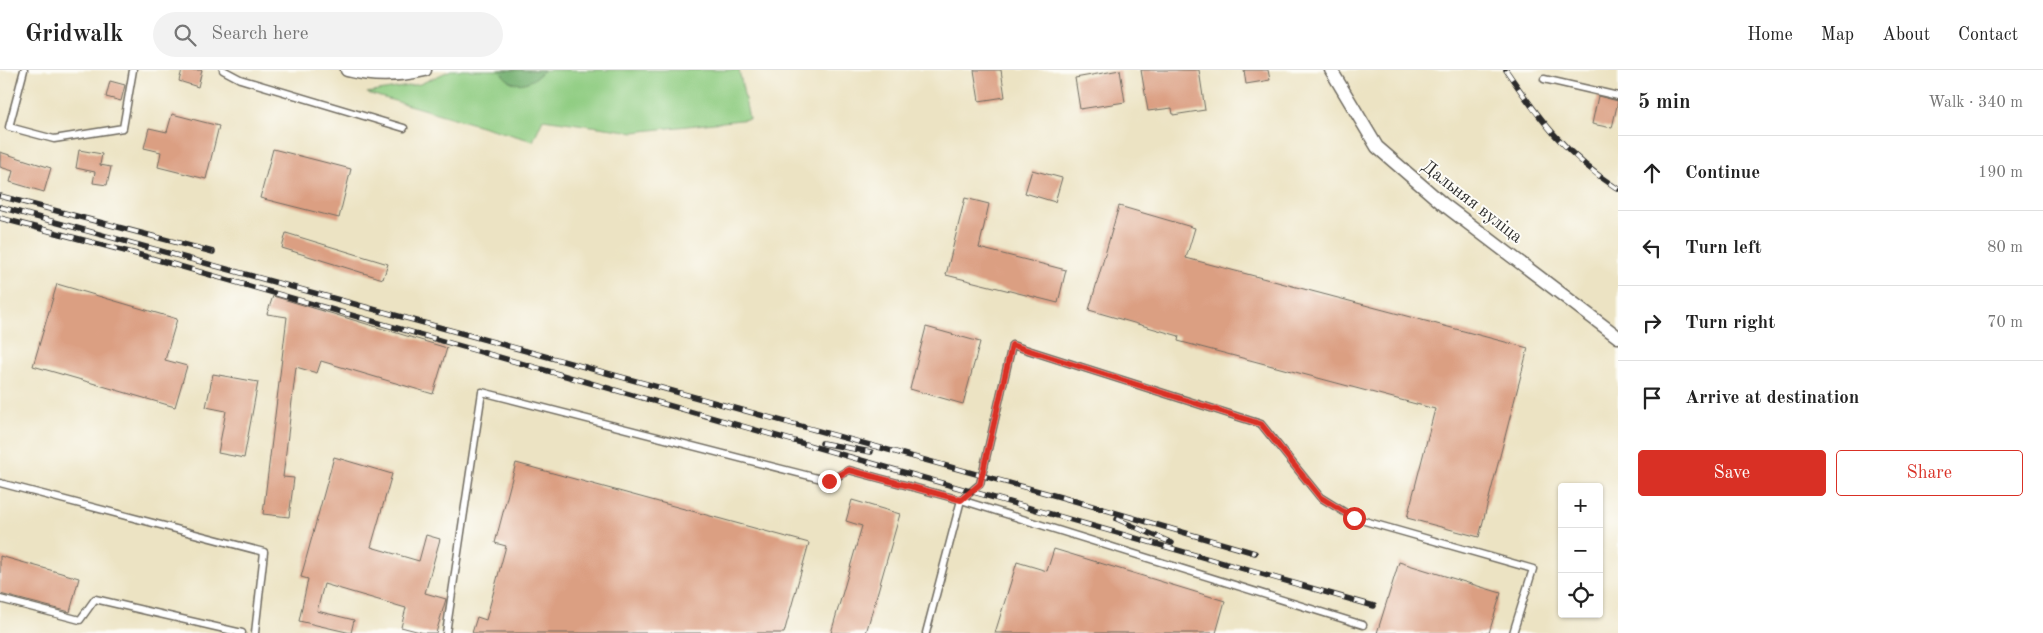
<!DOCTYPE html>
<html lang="en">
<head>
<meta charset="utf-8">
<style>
  :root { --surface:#fff; --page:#f2f2f2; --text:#222; --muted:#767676; --line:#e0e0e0; --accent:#d93025 }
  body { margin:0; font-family:"Old Standard TT",serif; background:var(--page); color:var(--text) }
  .controls { position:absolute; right:15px; bottom:15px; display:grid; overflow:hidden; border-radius:5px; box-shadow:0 1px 4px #0004 }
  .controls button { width:45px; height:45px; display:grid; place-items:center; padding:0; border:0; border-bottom:1px solid var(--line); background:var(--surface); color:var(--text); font:25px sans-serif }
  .stop { position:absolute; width:15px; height:15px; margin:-11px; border:4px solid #d93025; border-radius:50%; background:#fff }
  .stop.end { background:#d93025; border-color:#fff; box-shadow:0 1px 5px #0008 }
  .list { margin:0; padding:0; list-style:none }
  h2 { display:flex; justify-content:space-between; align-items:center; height:65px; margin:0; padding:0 20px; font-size:21px }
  h2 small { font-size:16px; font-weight:400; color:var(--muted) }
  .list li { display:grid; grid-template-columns:32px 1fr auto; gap:15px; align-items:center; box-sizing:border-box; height:75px; padding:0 20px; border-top:1px solid var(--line) }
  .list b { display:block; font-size:19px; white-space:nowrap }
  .list em { font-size:16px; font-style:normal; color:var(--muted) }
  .actions { display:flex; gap:10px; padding:15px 20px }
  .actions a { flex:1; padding:11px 0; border:1px solid var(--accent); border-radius:5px; text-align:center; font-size:18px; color:var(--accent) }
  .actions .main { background:var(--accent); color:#fff }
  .icon { flex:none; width:28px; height:28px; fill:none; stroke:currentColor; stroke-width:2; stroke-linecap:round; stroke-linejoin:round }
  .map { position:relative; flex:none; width:1618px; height:563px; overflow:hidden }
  header { display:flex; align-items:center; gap:30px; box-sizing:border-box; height:70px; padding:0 25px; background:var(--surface); border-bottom:1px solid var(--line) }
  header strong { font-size:24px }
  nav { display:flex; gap:28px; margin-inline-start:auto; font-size:18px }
  .search { width:350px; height:45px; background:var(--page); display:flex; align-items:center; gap:12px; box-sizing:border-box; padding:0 18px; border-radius:28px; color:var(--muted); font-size:19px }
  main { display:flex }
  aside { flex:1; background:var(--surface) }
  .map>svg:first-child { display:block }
</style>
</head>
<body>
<header>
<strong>Gridwalk</strong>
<div class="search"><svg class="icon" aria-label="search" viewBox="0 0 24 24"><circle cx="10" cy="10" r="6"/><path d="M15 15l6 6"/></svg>Search here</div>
<nav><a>Home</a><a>Map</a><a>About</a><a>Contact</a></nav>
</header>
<main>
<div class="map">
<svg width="1618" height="563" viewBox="0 0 1618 563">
  <rect width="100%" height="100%" fill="#fdfcf7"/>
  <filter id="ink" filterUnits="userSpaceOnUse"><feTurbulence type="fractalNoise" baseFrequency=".02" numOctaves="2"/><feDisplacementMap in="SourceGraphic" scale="10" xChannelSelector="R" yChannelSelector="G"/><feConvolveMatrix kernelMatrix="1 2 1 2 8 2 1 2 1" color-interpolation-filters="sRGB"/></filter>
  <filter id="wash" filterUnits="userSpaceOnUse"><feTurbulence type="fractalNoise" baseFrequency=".0096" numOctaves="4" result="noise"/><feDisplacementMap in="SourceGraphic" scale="20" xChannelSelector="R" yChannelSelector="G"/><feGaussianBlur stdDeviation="1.12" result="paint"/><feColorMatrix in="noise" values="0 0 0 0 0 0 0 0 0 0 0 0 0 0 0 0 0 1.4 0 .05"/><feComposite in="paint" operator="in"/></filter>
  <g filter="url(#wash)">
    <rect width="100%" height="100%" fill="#ece3c3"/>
    <path fill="#91cd83" stroke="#5e7c57" d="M451,0H739L749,49L634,62L543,49L533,71L367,23L420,14Z"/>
    <path fill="#74b071" stroke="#506e4e" d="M500,0H544C531,15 511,21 500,0Z"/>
    <g id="blocks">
      <g fill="#db9f82">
        <path d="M182,0H202L198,17L179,11Z"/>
        <path d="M974,0H1001L1005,27L979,31Z"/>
        <path d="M1120,0L1125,32L1080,39L1075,8Z"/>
        <path d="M1141,0H1199L1205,40L1173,45L1172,38L1148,41Z"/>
        <path d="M1244,0H1268L1270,10L1246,14Z"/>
        <path d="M110,11L125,15L121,31L106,27Z"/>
        <path d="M1598,26L1618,31L1612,58L1592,54Z"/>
        <path d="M172,44L219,56L206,109L158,97L161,82L144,78L149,58L167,62Z"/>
        <path d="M273,79L351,99L339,148L260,128Z"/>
        <path d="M79,80L102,84L100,95L111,97L107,115L93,113L95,102L76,98Z"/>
        <path d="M0,82L51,98L44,122L10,112L13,101L0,97Z"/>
        <path d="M1032,100L1062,108L1055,132L1025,123Z"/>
        <path d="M965,128L989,134L979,178L1066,200L1058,233L946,205Z"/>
        <path d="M1119,136L1195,158L1186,188L1528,278L1479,467L1407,448L1435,339L1178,271L1179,266L1089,240Z"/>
        <path d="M286,163L388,194L383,209L282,178Z"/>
        <path d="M57,214L177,249L165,290L187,296L175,337L33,296Z"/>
        <path d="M273,226L447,278L433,324L321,291L317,303L296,297L283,407L294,408L289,447L263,444L287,247L267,244Z"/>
        <path d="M926,257L980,272L963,334L910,319Z"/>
        <path d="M213,304L258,312L244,388L218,383L226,341L206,337Z"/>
        <path d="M334,387L392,404L371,477L419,491L426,465L440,469L425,523L446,529L436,563H424L401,557L406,538L324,514L317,541L354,550L351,563L299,551L308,509L301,507Z"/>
        <path d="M516,393L809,473L784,563H472L477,547L486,550L506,476L495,473Z"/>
        <path d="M852,430L900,444L866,563H831L862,456L846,451Z"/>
        <path d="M1054,479L1225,531L1216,563H995L1017,492L1047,501Z"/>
        <path d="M0,486L79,508L70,542L0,524Z"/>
        <path d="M1399,492L1501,523L1489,563H1377Z"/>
      </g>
    </g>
  </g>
  <g filter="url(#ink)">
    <use href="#blocks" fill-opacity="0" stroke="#6f6b60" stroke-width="1"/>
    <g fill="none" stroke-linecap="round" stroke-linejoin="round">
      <defs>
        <g id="service">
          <path d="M24,0L9,57L54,69L123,58L133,0"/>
          <path d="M223,0L240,9L404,58"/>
          <path d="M1544,9L1618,26"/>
          <path d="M0,413L264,482L255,563"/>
          <path d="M0,529L80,550L95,529L242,563"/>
          <path d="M446,563L482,322L829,411L849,400L961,430L980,414L1012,275L1261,354L1320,427L1354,448L1533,499L1513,563"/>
          <path d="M926,563L961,430L1363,555"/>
        </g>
        <g id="minor">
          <path d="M347,0C374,7 399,6 425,0"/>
          <path d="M1331,0L1377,77L1443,134L1618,267"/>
        </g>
      </defs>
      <use href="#service" stroke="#6f6b60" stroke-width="9"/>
      <use href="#minor" stroke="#6f6b60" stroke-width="15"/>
      <use href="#service" stroke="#fff" stroke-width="6"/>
      <use href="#minor" stroke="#fff" stroke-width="12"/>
      <defs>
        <g id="rail">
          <path d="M1506,0C1540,50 1567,86 1618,119"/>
          <path d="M0,126L213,182"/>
          <path d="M0,137L1075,431L1255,483"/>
          <path d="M0,148L144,186L1374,536"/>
          <path d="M822,373L871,382"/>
          <path d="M1117,449L1172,473"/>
        </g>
      </defs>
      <use href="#rail" stroke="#2b2b2b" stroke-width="5.5"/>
      <use href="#rail" stroke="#fdfcf7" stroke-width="4" stroke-dasharray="11" stroke-linecap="butt"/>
    </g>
  </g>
  <g fill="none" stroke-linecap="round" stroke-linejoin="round" filter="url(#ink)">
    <path stroke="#d93025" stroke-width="6" d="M829,411L849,400L961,430L980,414L1012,275L1261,354L1320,427L1354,448"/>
  </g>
  <g text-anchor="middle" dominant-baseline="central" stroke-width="4" stroke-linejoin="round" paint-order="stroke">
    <g font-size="18" fill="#2b2b2b" stroke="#fdfcf7">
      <text transform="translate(1472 132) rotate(38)">Дальняя вуліца</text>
    </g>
  </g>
</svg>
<div class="controls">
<button>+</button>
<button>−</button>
<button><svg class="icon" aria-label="locate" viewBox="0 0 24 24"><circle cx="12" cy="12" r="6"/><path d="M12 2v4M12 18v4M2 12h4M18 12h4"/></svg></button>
</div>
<div class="stop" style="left:1354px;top:448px"></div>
<div class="stop end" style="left:829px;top:411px"></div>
</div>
<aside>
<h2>5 min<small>Walk · 340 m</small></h2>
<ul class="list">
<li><svg class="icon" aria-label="ahead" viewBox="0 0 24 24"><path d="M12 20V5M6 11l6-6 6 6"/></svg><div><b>Continue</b></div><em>190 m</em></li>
<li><svg class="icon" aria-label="left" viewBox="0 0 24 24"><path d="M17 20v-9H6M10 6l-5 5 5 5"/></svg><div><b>Turn left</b></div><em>80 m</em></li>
<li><svg class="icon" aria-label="right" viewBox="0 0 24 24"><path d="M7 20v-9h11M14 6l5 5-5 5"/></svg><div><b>Turn right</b></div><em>70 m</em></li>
<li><svg class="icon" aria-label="arrive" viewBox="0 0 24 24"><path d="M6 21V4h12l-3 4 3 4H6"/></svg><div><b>Arrive at destination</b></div></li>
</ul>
<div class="actions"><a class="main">Save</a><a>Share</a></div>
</aside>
</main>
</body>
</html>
